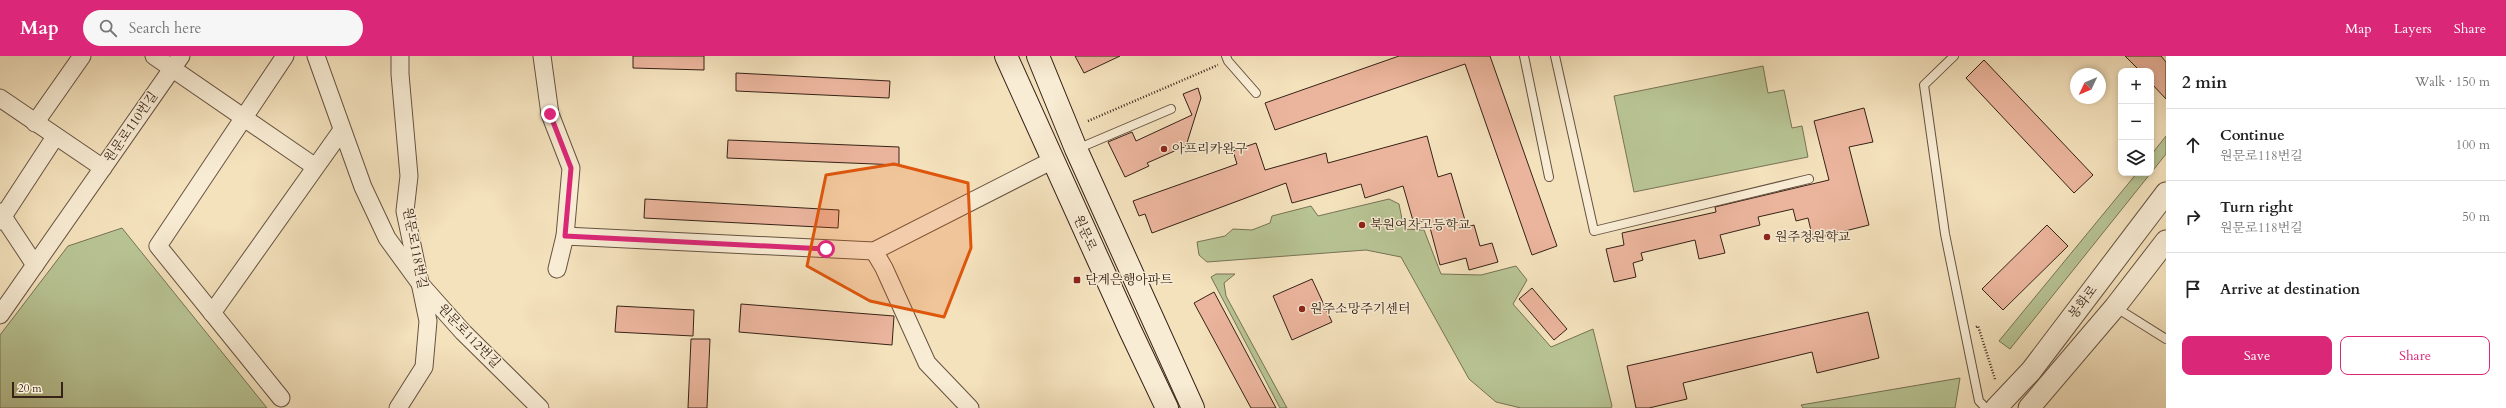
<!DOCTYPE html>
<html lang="en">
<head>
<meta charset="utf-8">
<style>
  :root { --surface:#fff; --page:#f6f6f6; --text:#222; --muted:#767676; --line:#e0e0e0; --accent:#db2777 }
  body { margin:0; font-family:Cardo,"Noto Serif KR",serif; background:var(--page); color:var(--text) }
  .controls { position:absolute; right:12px; top:12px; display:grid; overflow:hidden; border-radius:8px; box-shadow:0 2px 6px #0003 }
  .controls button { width:36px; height:36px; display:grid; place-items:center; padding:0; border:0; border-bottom:1px solid var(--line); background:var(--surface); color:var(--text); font:20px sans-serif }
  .compass { position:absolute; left:2070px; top:12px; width:36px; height:36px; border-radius:50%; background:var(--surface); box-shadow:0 2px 6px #0003; rotate:226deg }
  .scale { position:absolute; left:12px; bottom:10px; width:51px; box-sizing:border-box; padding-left:4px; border:2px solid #362216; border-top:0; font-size:11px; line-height:14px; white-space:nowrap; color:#362216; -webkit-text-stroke:3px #f8ecd4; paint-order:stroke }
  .stop { position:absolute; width:12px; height:12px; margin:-9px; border:3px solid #db2777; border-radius:50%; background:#fff }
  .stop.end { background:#db2777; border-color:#fff; box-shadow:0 1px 4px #0008 }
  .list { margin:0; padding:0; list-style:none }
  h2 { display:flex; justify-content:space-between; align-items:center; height:52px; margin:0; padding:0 16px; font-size:17px }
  h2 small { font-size:13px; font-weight:400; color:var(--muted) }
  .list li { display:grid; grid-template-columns:26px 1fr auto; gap:12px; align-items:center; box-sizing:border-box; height:72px; padding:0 16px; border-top:1px solid var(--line) }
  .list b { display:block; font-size:15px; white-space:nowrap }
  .list p { margin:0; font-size:13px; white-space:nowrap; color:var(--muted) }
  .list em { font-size:13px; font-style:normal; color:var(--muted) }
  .actions { display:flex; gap:8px; padding:12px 16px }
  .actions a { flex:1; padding:9px 0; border:1px solid var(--accent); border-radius:8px; text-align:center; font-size:14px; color:var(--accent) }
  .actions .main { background:var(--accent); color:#fff }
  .icon { flex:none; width:22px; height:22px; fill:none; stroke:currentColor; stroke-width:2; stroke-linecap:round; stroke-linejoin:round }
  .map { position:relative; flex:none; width:2166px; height:352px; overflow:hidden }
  header { display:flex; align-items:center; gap:24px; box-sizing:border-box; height:56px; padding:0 20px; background:var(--accent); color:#fff }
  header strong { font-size:19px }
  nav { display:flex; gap:22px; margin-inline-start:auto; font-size:14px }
  .search { width:280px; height:36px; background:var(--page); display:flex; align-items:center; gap:10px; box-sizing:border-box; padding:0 14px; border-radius:22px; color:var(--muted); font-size:15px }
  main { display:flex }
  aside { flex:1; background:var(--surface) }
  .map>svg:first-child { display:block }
</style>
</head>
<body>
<header>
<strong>Map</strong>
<div class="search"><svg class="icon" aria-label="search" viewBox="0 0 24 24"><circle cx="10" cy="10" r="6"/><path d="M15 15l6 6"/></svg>Search here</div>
<nav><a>Map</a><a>Layers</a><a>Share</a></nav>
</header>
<main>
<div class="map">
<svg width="2166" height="352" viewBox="0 0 2166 352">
  <rect width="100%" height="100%" fill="#f4e2bd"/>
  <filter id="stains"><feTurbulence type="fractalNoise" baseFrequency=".005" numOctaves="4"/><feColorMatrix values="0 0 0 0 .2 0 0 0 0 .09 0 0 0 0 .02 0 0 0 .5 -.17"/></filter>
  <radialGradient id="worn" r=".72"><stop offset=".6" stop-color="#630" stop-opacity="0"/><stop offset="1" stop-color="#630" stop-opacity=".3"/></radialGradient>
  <g fill="#b8c494" stroke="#777355">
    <path d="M1763,10L1768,37L1784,34L1792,72L1802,70L1808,101L1634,136L1614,40Z"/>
    <path d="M2166,80V98L2010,293L1999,285L2137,117H2151V99Z"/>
    <path d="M1389,143L1399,148L1404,173L1424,174L1441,218L1481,219L1516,210L1527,224L1513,248L1551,291L1593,273L1612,350L1611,352H1521L1496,346L1469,323L1401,201L1366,194L1207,206L1199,199L1197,186L1225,180L1233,173L1252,174L1270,167L1272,160L1311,150L1318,160Z"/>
    <path d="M122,172L267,352H0V279L68,190Z"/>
    <path d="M1216,218H1235L1224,227L1226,240L1287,352H1280L1211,221Z"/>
    <path d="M1960,322L1955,352H1803L1801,349Z"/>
  </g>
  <g fill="#ebb59d" stroke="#362216">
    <path d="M633,0H704V14L633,12Z"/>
    <path d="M1075,0H1120L1084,17Z"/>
    <path d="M1399,0H1490L1557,190L1532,199L1465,8L1275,74L1265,47Z"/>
    <path d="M2125,0H2161L2166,6V43L2151,27V15H2140Z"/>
    <path d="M1984,4L2093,119L2074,137L1966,22Z"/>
    <path d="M736,17L890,25L889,42L736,35Z"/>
    <path d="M1198,32L1201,42L1186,90L1147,107L1149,110L1125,121L1108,86L1132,76L1136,85L1192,59L1183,38Z"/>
    <path d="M1864,52L1873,86L1849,91L1869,169L1813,183L1808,162L1796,165L1793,153L1758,161L1760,169L1720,179L1725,197L1699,203L1695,184L1641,197L1643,204L1633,207L1636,221L1614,226L1606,193L1624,189L1622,177L1716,156L1715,151L1829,124L1814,65Z"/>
    <path d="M1427,80L1438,121L1451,117L1467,171L1474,169L1480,190L1492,187L1498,206L1469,214L1466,202L1440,209L1428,164L1414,168L1403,130L1365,142L1361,128L1292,147L1286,127L1152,177L1145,158L1139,160L1133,145L1237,108L1233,95L1256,87L1265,114L1326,97L1328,107Z"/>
    <path d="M728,84L899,91V109L727,102Z"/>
    <path d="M645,143L839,154L838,172L644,162Z"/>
    <path d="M2047,169L2068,190L2003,254L1982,233Z"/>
    <path d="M1312,223L1332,266L1292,284L1273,240Z"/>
    <path d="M1532,232L1567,273L1554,284L1519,243Z"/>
    <path d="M1214,236L1276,352H1251L1194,247Z"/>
    <path d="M741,248L894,260L892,289L739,276Z"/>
    <path d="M617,250L694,254L693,280L615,276Z"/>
    <path d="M1868,256L1879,302L1817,317L1812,296L1683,327L1687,343L1649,352H1636L1627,310Z"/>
    <path d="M691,283H710L707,352H688Z"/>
  </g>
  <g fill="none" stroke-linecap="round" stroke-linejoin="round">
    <defs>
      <g id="service">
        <path d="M1226,0L1228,5L1256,37"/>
        <path d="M1524,0L1549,121"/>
        <path d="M1555,0L1594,175L1809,123"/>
        <path d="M1954,0L1924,29L1945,178L1979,345L1986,352"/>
        <path d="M1077,93L1171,53"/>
        <path d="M2115,251L2166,283"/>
      </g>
      <g id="minor">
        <path d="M154,0L314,110"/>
        <path d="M316,0L363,131L387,182L422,230L463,276L540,352"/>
        <path d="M542,0L550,58L571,112L565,180L557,213"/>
        <path d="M0,42L103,112"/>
        <path d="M35,67L82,0"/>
        <path d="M0,156L35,209"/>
        <path d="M0,165L55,81"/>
        <path d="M565,180L874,195L1053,104"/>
        <path d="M874,195L884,212L927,307L970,352"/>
        <path d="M212,257L342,74"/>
        <path d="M0,259L181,0"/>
        <path d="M281,342L158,190L285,0"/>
        <path d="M398,352L424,311L428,265L405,155L409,120L400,18V0"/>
      </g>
      <g id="tertiary">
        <path d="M1996,352L2031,315L2166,137"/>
        <path d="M2029,352L2115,251L2166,185"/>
      </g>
      <g id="secondary">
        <path d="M1006,0L1130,274L1167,352"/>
        <path d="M1038,0L1076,93L1193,352"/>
      </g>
    </defs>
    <use href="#service" stroke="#665240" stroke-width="10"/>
    <use href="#minor" stroke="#665240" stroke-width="19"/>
    <use href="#tertiary" stroke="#665240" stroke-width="23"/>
    <use href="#secondary" stroke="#362216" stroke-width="24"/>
    <g stroke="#362216" stroke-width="2.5" stroke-dasharray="1 2" stroke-linecap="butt">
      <path d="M1088,65L1218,9"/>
      <path d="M1976,271L1978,270L1995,323"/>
    </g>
    <use href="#service" stroke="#f8ecd4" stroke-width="8"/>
    <use href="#minor" stroke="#f8ecd4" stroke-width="17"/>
    <use href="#tertiary" stroke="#f8ecd4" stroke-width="21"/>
    <use href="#secondary" stroke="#f8ecd4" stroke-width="22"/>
  </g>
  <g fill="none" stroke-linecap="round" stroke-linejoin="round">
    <path stroke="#db2777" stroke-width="5" d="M550,58L571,112L565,180L826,193"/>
  </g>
  <path fill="#df560c" fill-opacity="0.2" stroke="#df560c" stroke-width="3" stroke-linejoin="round" d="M894,108L968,127L971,192L944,261L870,245L807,210L826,119Z"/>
  <g fill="#8f2418" stroke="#f8ecd4" stroke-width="1.5">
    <circle cx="1164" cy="93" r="4"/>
    <circle cx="1362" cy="169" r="4"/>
    <circle cx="1767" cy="181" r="4"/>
    <rect x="1073" y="220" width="8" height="8" rx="2"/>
    <circle cx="1302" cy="253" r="4"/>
  </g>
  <g text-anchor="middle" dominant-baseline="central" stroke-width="3" stroke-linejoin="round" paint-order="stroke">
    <g font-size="13" fill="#362216" stroke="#f8ecd4">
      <text transform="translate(131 71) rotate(-55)">원문로110번길</text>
      <text transform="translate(1085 177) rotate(66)">원문로</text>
      <text transform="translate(415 192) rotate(79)">원문로118번길</text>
      <text transform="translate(2083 246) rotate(-53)">봉화로</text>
      <text transform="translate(469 280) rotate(46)">원문로112번길</text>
    </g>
    <g font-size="13" fill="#362216" stroke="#f8ecd4" text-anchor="start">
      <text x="1172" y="93">아프리카완구</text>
      <text x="1370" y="169">북원여자고등학교</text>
      <text x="1775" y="181">원주청원학교</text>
      <text x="1085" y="224">단계은행아파트</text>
      <text x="1310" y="253">원주소망주기센터</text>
    </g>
  </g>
  <rect width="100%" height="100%" filter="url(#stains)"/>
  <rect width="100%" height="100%" fill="url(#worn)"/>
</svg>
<div class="controls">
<button>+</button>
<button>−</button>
<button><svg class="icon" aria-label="layers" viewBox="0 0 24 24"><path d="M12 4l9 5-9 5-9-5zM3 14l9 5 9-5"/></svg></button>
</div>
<svg class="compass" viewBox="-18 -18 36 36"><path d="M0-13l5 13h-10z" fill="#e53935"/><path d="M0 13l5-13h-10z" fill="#767676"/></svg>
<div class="scale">20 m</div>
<div class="stop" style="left:826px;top:193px"></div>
<div class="stop end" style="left:550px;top:58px"></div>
</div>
<aside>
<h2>2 min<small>Walk · 150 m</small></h2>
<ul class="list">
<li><svg class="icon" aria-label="ahead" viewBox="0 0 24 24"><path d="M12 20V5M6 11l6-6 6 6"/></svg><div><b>Continue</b><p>원문로118번길</p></div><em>100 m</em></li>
<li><svg class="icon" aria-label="right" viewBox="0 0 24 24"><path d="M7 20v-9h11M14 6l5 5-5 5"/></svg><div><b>Turn right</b><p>원문로118번길</p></div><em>50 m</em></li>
<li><svg class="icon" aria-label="arrive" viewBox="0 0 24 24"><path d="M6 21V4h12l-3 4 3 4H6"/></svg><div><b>Arrive at destination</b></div></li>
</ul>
<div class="actions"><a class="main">Save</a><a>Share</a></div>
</aside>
</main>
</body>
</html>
